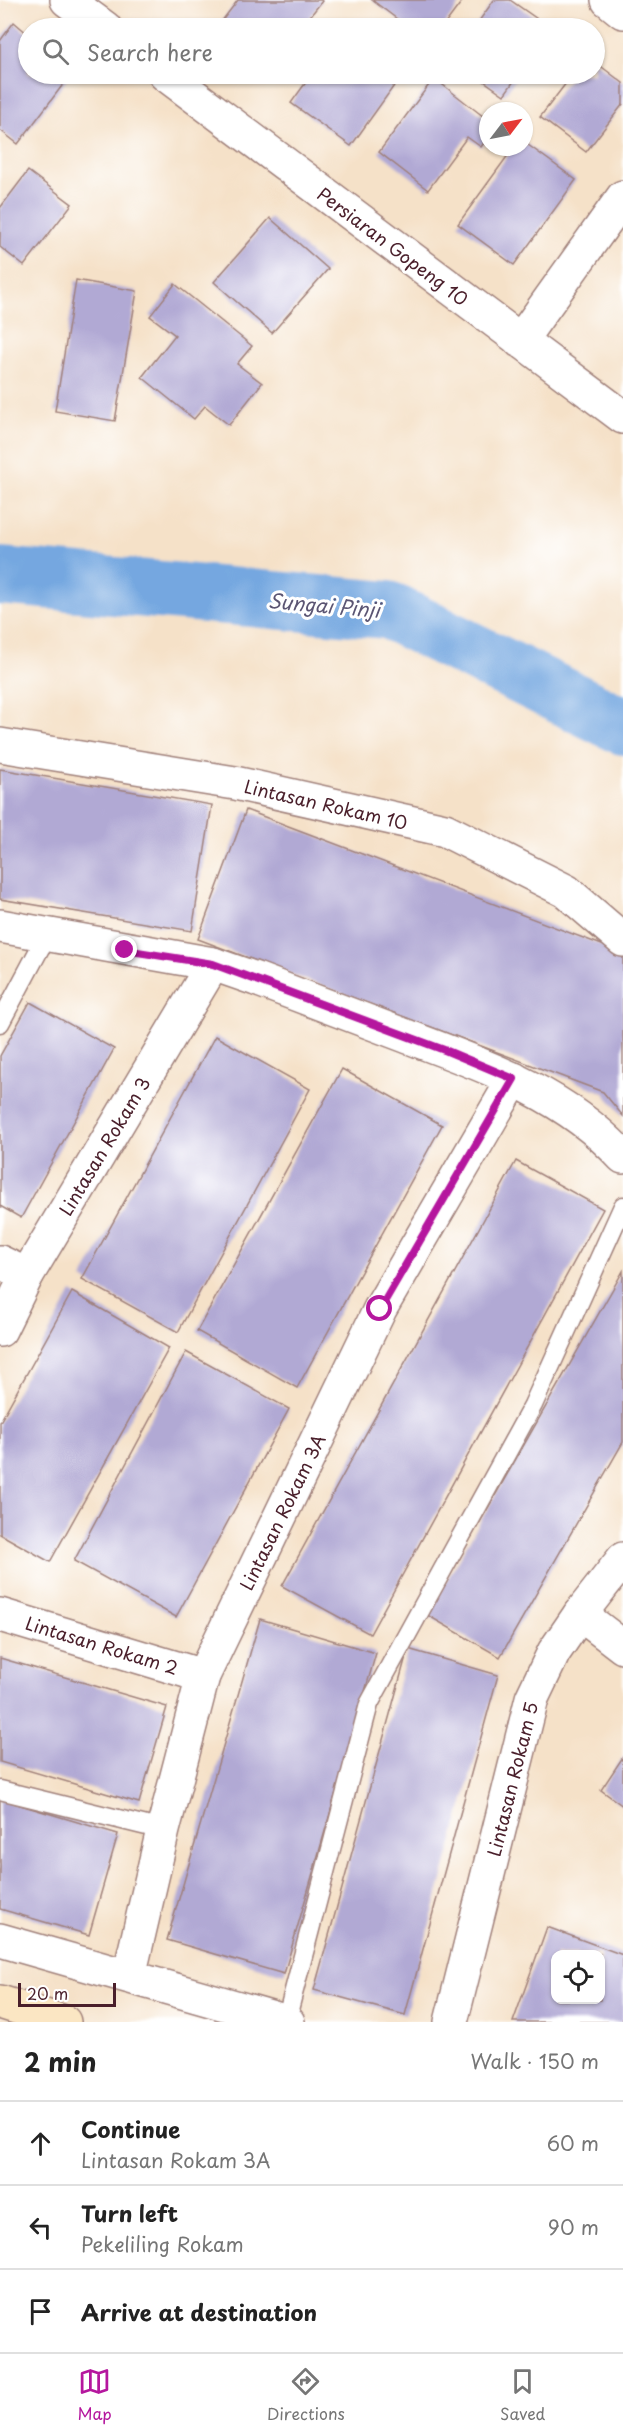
<!DOCTYPE html>
<html lang="en">
<head>
<meta charset="utf-8">
<style>
  :root { --surface:#fff; --page:#f2f2f2; --text:#222; --muted:#767676; --line:#e0e0e0; --accent:#b5179e }
  body { margin:0; font-family:"Playpen Sans",sans-serif; background:var(--page); color:var(--text) }
  .controls { position:absolute; right:18px; bottom:18px; display:grid; overflow:hidden; border-radius:12px; box-shadow:0 2px 4px #0004 }
  .controls button { width:54px; height:54px; display:grid; place-items:center; padding:0; border:0; border-bottom:2px solid var(--line); background:var(--surface); color:var(--text); font:30px sans-serif }
  .compass { position:absolute; left:479px; top:102px; width:54px; height:54px; border-radius:50%; background:var(--surface); box-shadow:0 2px 4px #0004; rotate:58deg }
  .scale { position:absolute; left:18px; bottom:15px; width:98px; box-sizing:border-box; padding-left:6px; border:3px solid #4a1f2b; border-top:0; font-size:16px; line-height:21px; white-space:nowrap; color:#4a1f2b; -webkit-text-stroke:4px #fff; paint-order:stroke }
  .stop { position:absolute; width:18px; height:18px; margin:-14px; border:4px solid #b5179e; border-radius:50%; background:#fff }
  .stop.end { background:#b5179e; border-color:#fff; box-shadow:0 2px 6px #0008 }
  .list { margin:0; padding:0; list-style:none }
  h2 { display:flex; justify-content:space-between; align-items:center; height:78px; margin:0; padding:0 24px; font-size:26px }
  h2 small { font-size:20px; font-weight:400; color:var(--muted) }
  .list li { display:grid; grid-template-columns:39px 1fr auto; gap:18px; align-items:center; box-sizing:border-box; height:84px; padding:0 24px; border-top:2px solid var(--line) }
  .list b { display:block; font-size:22px; white-space:nowrap }
  .list p { margin:0; font-size:20px; white-space:nowrap; color:var(--muted) }
  .list em { font-size:20px; font-style:normal; color:var(--muted) }
  .icon { flex:none; width:33px; height:33px; fill:none; stroke:currentColor; stroke-width:2; stroke-linecap:round; stroke-linejoin:round }
  .map { position:relative; flex:none; width:623px; height:2022px; overflow:hidden }
  .search { position:absolute; background:var(--surface); box-shadow:0 2px 4px #0004; left:18px; right:18px; top:18px; height:66px; display:flex; align-items:center; gap:15px; box-sizing:border-box; padding:0 21px; border-radius:33px; color:var(--muted); font-size:22px }
  .sheet { height:330px; background:var(--surface) }
  nav { display:flex; justify-content:space-around; align-items:center; box-sizing:border-box; height:84px; border-top:2px solid var(--line); background:var(--surface); font-size:16px; color:var(--muted) }
  nav a { display:grid; justify-items:center; gap:3px }
  nav .on { color:var(--accent) }
  .map>svg:first-child { display:block }
</style>
</head>
<body>
<div class="map">
<svg width="623" height="2022" viewBox="0 0 623 2022">
  <rect width="100%" height="100%" fill="#fff"/>
  <filter id="ink" filterUnits="userSpaceOnUse"><feTurbulence type="fractalNoise" baseFrequency=".0167" numOctaves="2"/><feDisplacementMap in="SourceGraphic" scale="12" xChannelSelector="R" yChannelSelector="G"/><feConvolveMatrix kernelMatrix="1 2 1 2 8 2 1 2 1" color-interpolation-filters="sRGB"/></filter>
  <filter id="wash" filterUnits="userSpaceOnUse"><feTurbulence type="fractalNoise" baseFrequency=".008" numOctaves="4" result="noise"/><feDisplacementMap in="SourceGraphic" scale="24" xChannelSelector="R" yChannelSelector="G"/><feGaussianBlur stdDeviation="1.35" result="paint"/><feColorMatrix in="noise" values="0 0 0 0 0 0 0 0 0 0 0 0 0 0 0 0 0 1.4 0 .05"/><feComposite in="paint" operator="in"/></filter>
  <g filter="url(#wash)">
    <rect width="100%" height="100%" fill="#f5e1c8"/>
    <g fill="none" stroke-linecap="round" stroke-linejoin="round">
      <path stroke="#74a7e0" stroke-width="58" d="M0,576L388,610L623,726"/>
    </g>
    <g id="blocks">
      <g fill="#b1a9d4" fill-rule="evenodd">
        <path d="M238,0H321L322,1L301,28H229L221,22Z"/>
        <path d="M372,0H463L442,28H409Z"/>
        <path d="M494,0H510L550,28H474Z"/>
        <path d="M14,22L28,34V74H71L18,144L0,130V41Z"/>
        <path d="M594,61L623,83V104L586,152L540,117L573,74H594Z"/>
        <path d="M312,74H398L401,76L351,146L291,103Z"/>
        <path d="M474,74H519L504,95Z"/>
        <path d="M434,78L488,120V137L481,147L467,137L428,190L379,152Z"/>
        <path d="M524,142L576,180L514,265L458,224L514,147H524Z"/>
        <path d="M28,171L72,204L24,266L0,247V208Z"/>
        <path d="M270,218L328,269L272,333L214,282Z"/>
        <path d="M76,280L137,291L115,421L55,411Z"/>
        <path d="M175,284L252,346L237,364L262,383L229,425L205,406L194,419L142,377L175,335L150,316Z"/>
        <path d="M0,769L212,805L192,931L0,899Z"/>
        <path d="M246,810L623,953V1116L603,1092L198,939Z"/>
        <path d="M30,1002L114,1049L21,1218L0,1206V1056Z"/>
        <path d="M215,1036L310,1089L178,1332L82,1279Z"/>
        <path d="M342,1069L442,1125L297,1388L197,1331Z"/>
        <path d="M516,1161L603,1209L370,1634L282,1586Z"/>
        <path d="M623,1271V1442L500,1657L427,1615Z"/>
        <path d="M72,1292L169,1348L50,1562L0,1534V1422Z"/>
        <path d="M186,1352L289,1409L176,1617L74,1561Z"/>
        <path d="M260,1619L376,1653L284,1974L167,1940Z"/>
        <path d="M408,1649L498,1675L405,2015L314,1990Z"/>
        <path d="M0,1658L167,1707L139,1803L0,1762Z"/>
        <path d="M623,1757V1806L601,1790Z"/>
        <path d="M0,1799L118,1834L89,1935L0,1909Z"/>
        <path d="M547,1927L623,1955V2022H513ZM556,1954H600V2000H556Z"/>
      </g>
    </g>
  </g>
  <g filter="url(#ink)">
    <use href="#blocks" fill-opacity="0" stroke="#a0807a" stroke-width="1.5"/>
    <g fill="none" stroke-linecap="round" stroke-linejoin="round">
      <defs>
        <g id="lane">
          <path d="M0,1023L47,935"/>
          <path d="M0,1790L163,1830"/>
          <path d="M286,2021L369,1704L533,1405L623,1206"/>
        </g>
        <g id="street">
          <path d="M67,0L105,28"/>
          <path d="M608,0L623,12"/>
          <path d="M165,74L623,417"/>
          <path d="M520,341L623,197"/>
          <path d="M0,745L235,783L445,830L566,891L623,940"/>
          <path d="M0,926L213,964L256,979C306,998 356,1017 406,1036C485,1066 565,1093 623,1157"/>
          <path d="M0,1262L27,1275"/>
          <path d="M0,1330L27,1275L213,964"/>
          <path d="M580,1614L623,1647"/>
          <path d="M0,1615L203,1676"/>
          <path d="M0,1940L288,2022"/>
          <path d="M129,1976L163,1830L203,1676L380,1309L514,1079"/>
          <path d="M451,2022L532,1698L554,1652L580,1614L623,1559"/>
        </g>
        <path id="secondary" d="M0,2002L64,2022"/>
      </defs>
      <use href="#lane" stroke="#a0807a" stroke-width="21"/>
      <use href="#street" stroke="#a0807a" stroke-width="36"/>
      <use href="#secondary" stroke="#a0807a" stroke-width="36"/>
      <use href="#lane" stroke="#fff" stroke-width="18"/>
      <use href="#street" stroke="#fff" stroke-width="33"/>
      <use href="#secondary" stroke="#fbe6c3" stroke-width="33"/>
    </g>
  </g>
  <g fill="none" stroke-linecap="round" stroke-linejoin="round" filter="url(#ink)">
    <path stroke="#b5179e" stroke-width="8" d="M125,950L213,964L447,1051L514,1079L380,1309"/>
  </g>
  <g text-anchor="middle" dominant-baseline="central" stroke-width="6" stroke-linejoin="round" paint-order="stroke">
    <g font-size="18" fill="#4a1f2b" stroke="#fff">
      <text transform="translate(393 246) rotate(37)">Persiaran Gopeng 10</text>
      <text transform="translate(326 804) rotate(13)">Lintasan Rokam 10</text>
      <text transform="translate(104 1146) rotate(-59)">Lintasan Rokam 3</text>
      <text transform="translate(282 1512) rotate(-64)">Lintasan Rokam 3A</text>
      <text transform="translate(102 1645) rotate(17)">Lintasan Rokam 2</text>
      <text transform="translate(512 1779) rotate(-76)">Lintasan Rokam 5</text>
    </g>
    <g font-size="20" font-style="italic" fill="#5b5573" stroke="#fff">
      <text transform="translate(324 605) rotate(5)">Sungai Pinji</text>
    </g>
  </g>
</svg>
<div class="controls">
<button><svg class="icon" aria-label="locate" viewBox="0 0 24 24"><circle cx="12" cy="12" r="6"/><path d="M12 2v4M12 18v4M2 12h4M18 12h4"/></svg></button>
</div>
<svg class="compass" viewBox="-18 -18 36 36"><path d="M0-13l5 13h-10z" fill="#e53935"/><path d="M0 13l5-13h-10z" fill="#767676"/></svg>
<div class="scale">20 m</div>
<div class="stop" style="left:380px;top:1309px"></div>
<div class="stop end" style="left:125px;top:950px"></div>
<div class="search"><svg class="icon" aria-label="search" viewBox="0 0 24 24"><circle cx="10" cy="10" r="6"/><path d="M15 15l6 6"/></svg>Search here</div>
</div>
<section class="sheet">
<h2>2 min<small>Walk · 150 m</small></h2>
<ul class="list">
<li><svg class="icon" aria-label="ahead" viewBox="0 0 24 24"><path d="M12 20V5M6 11l6-6 6 6"/></svg><div><b>Continue</b><p>Lintasan Rokam 3A</p></div><em>60 m</em></li>
<li><svg class="icon" aria-label="left" viewBox="0 0 24 24"><path d="M17 20v-9H6M10 6l-5 5 5 5"/></svg><div><b>Turn left</b><p>Pekeliling Rokam</p></div><em>90 m</em></li>
<li><svg class="icon" aria-label="arrive" viewBox="0 0 24 24"><path d="M6 21V4h12l-3 4 3 4H6"/></svg><div><b>Arrive at destination</b></div></li>
</ul>
</section>
<nav>
<a class="on"><svg class="icon" aria-label="map" viewBox="0 0 24 24"><path d="M3 6l6-2 6 2 6-2v14l-6 2-6-2-6 2zM9 4v14M15 6v14"/></svg>Map</a>
<a><svg class="icon" aria-label="directions" viewBox="0 0 24 24"><path d="M12 3l9 9-9 9-9-9zM9 14v-3h6M13 9l2 2-2 2"/></svg>Directions</a>
<a><svg class="icon" aria-label="saved" viewBox="0 0 24 24"><path d="M7 4h10v16l-5-4-5 4z"/></svg>Saved</a>
</nav>
</body>
</html>
